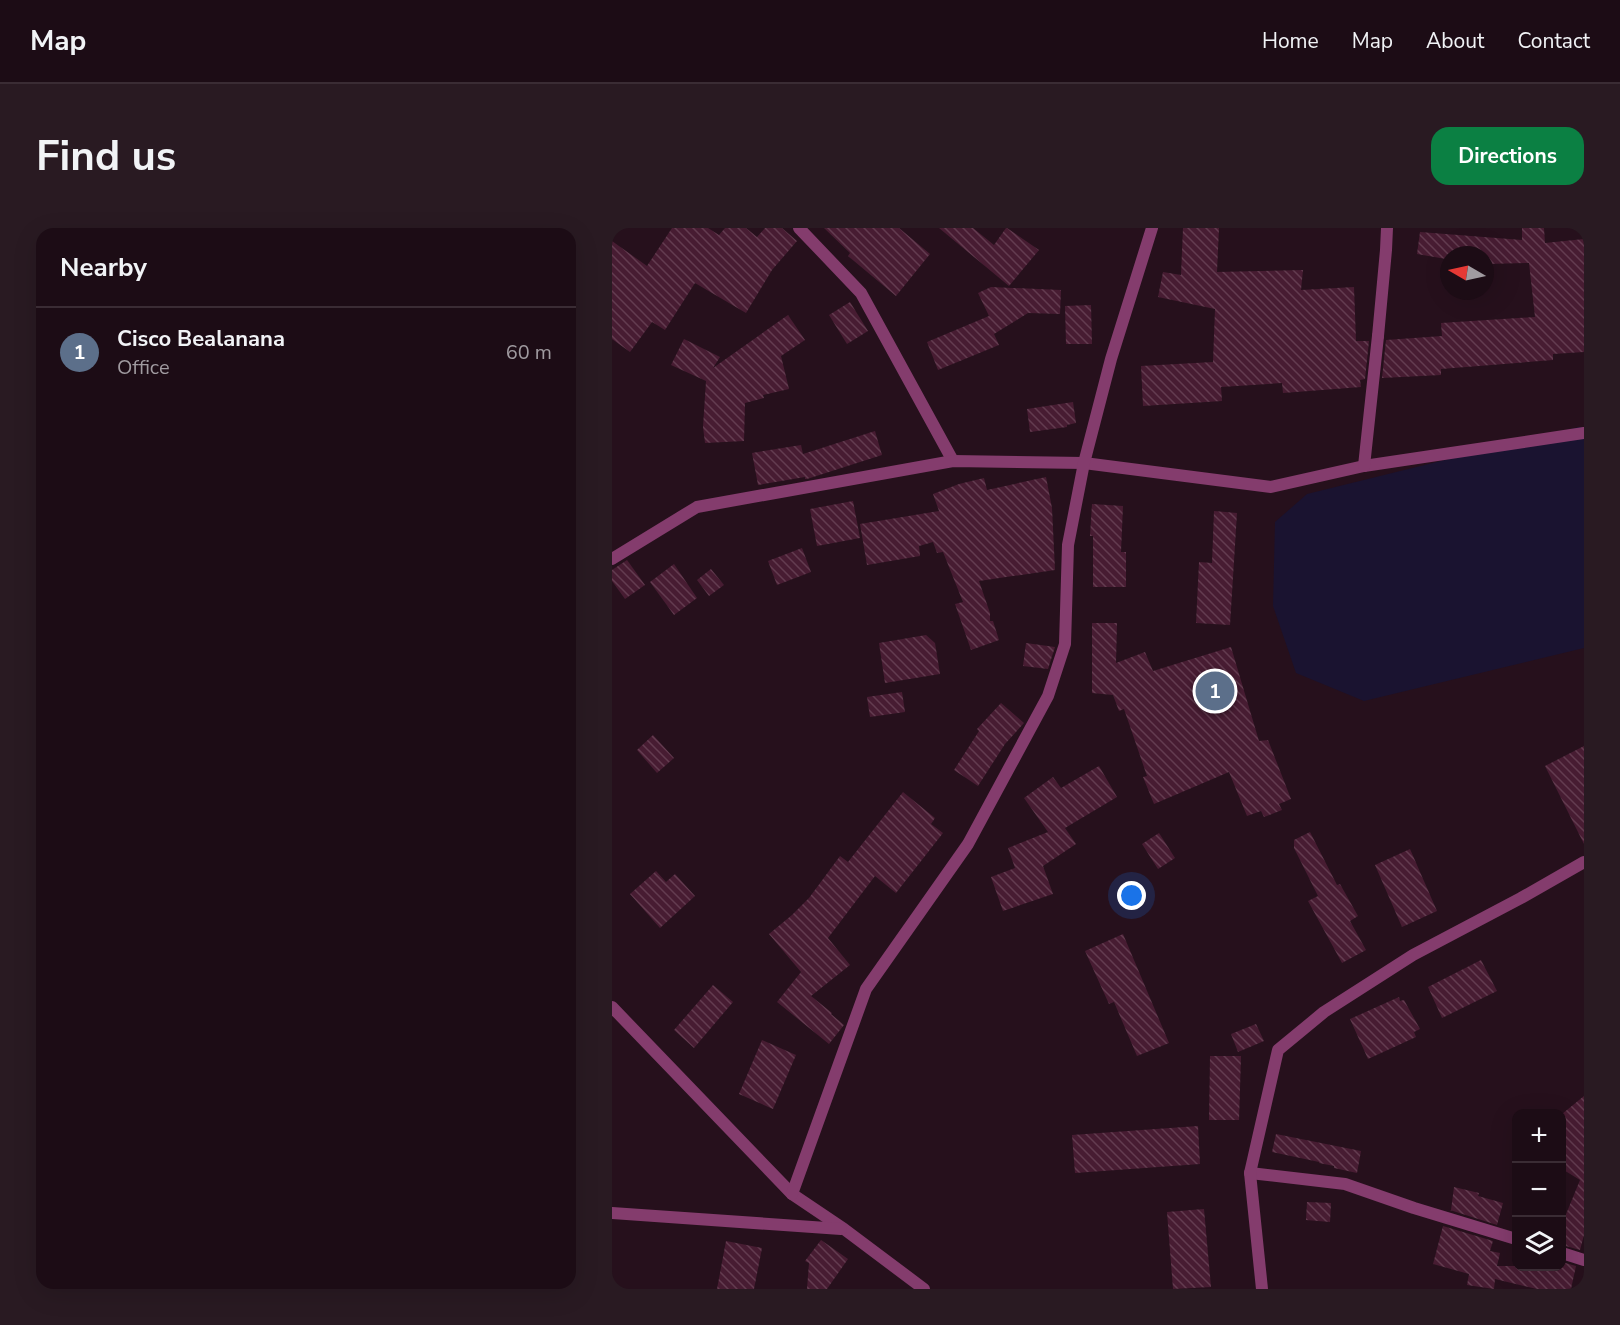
<!DOCTYPE html>
<html lang="en">
<head>
<meta charset="utf-8">
<style>
  :root { --surface:#1c0c15; --page:#291a22; --text:#f1f3f6; --muted:#a09ba0; --line:#3a2c34; --accent:#0b8043 }
  body { margin:0; font-family:"Nunito Sans",sans-serif; background:var(--page); color:var(--text) }
  .controls { position:absolute; right:18px; bottom:18px; display:grid; overflow:hidden; border-radius:12px; box-shadow:0 6px 24px #0002 }
  .controls button { width:54px; height:54px; display:grid; place-items:center; padding:0; border:0; border-bottom:2px solid var(--line); background:var(--surface); color:var(--text); font:30px sans-serif }
  .compass { position:absolute; left:828px; top:18px; width:54px; height:54px; border-radius:50%; background:var(--surface); box-shadow:0 6px 24px #0002; rotate:279deg }
  .you { position:absolute; left:520px; top:668px; width:21px; height:21px; margin:-15px; border:4px solid #fff; border-radius:50%; background:#1a73e8; box-shadow:0 0 0 9px #1a73e833 }
  .badge { display:grid; place-items:center; width:39px; height:39px; border-radius:50%; background:var(--accent); color:#fff; font-size:20px; font-weight:700 }
  .pin { position:absolute; translate:-50% -50%; border:3px solid #fff; box-shadow:0 2px 6px #0006 }
  .list { margin:0; padding:0; list-style:none }
  h2 { display:flex; justify-content:space-between; align-items:center; height:78px; margin:0; padding:0 24px; font-size:26px }
  h2 small { font-size:20px; font-weight:400; color:var(--muted) }
  .list li { display:grid; grid-template-columns:39px 1fr auto; gap:18px; align-items:center; box-sizing:border-box; height:90px; padding:0 24px; border-top:2px solid var(--line) }
  .list b { display:block; font-size:22px; white-space:nowrap }
  .list p { margin:0; font-size:20px; white-space:nowrap; color:var(--muted) }
  .list em { font-size:20px; font-style:normal; color:var(--muted) }
  .icon { flex:none; width:33px; height:33px; fill:none; stroke:currentColor; stroke-width:2; stroke-linecap:round; stroke-linejoin:round }
  .map { position:relative; flex:none; width:972px; height:1061px; overflow:hidden; border-radius:18px }
  header { display:flex; align-items:center; gap:36px; box-sizing:border-box; height:84px; padding:0 30px; background:var(--surface); border-bottom:2px solid var(--line) }
  header strong { font-size:28px }
  nav { display:flex; gap:33px; margin-inline-start:auto; font-size:21px }
  .intro { display:flex; align-items:center; justify-content:space-between; box-sizing:border-box; height:144px; padding:0 36px }
  h1 { margin:0; font-size:42px }
  .button { padding:15px 27px; border-radius:18px; background:var(--accent); color:#fff; font-size:21px; font-weight:700 }
  main { display:flex; gap:36px; padding:0 36px }
  aside { flex:1; background:var(--surface); border-radius:18px; box-shadow:0 6px 24px #0002 }
  .map>svg:first-child { display:block }
</style>
</head>
<body>
<header>
<strong>Map</strong>
<nav><a>Home</a><a>Map</a><a>About</a><a>Contact</a></nav>
</header>
<div class="intro"><h1>Find us</h1><a class="button">Directions</a></div>
<main>
<aside>
<h2>Nearby<small></small></h2>
<ul class="list">
<li><span class="badge" style="background:#5c6f8a">1</span><div><b>Cisco Bealanana</b><p>Office</p></div><em>60 m</em></li>
</ul>
</aside>
<div class="map">
<svg width="972" height="1061" viewBox="0 0 972 1061">
  <defs>
    <pattern id="building-back-hatch" width="6" height="6" patternUnits="userSpaceOnUse" patternTransform="scale(1.5)"><rect width="6" height="6" fill="#471c32"/><path d="M-1 5l2 2M0 0l6 6M5-1l2 2" fill="none" stroke="#633c50"/></pattern>
  </defs>
  <rect width="100%" height="100%" fill="#26101c"/>
  <path fill="#1a1330" d="M967,199H972V420L752,473L684,445L661,378L663,294L695,266Z"/>
  <g fill="url(#building-back-hatch)">
    <path d="M60,0H96L107,7L113,0H134L145,9L153,0H170L185,13L160,42L134,85L83,55L53,102L40,94L18,124L0,111V13L35,38Z"/>
    <path d="M212,0H287L318,26L284,68L236,28L238,25Z"/>
    <path d="M327,0H361L382,17L394,0H395L427,22L397,58Z"/>
    <path d="M571,0H607L605,44L691,42L689,62L742,59L744,113H757L753,151L748,152L749,159L671,165L670,155L609,159L610,173L531,178L529,138L601,134L603,81L546,69L551,44L569,47Z"/>
    <path d="M910,0H932L933,15L972,11V124L941,126V132L829,141V147L770,150L774,112L830,108L829,95L923,89L917,35L875,36L873,52V27H837V52H832L834,31L805,26L808,4L910,12Z"/>
    <path d="M379,59L449,62L448,86L416,85L382,106L387,117L326,142L315,114L377,88L366,65Z"/>
    <path d="M238,74L256,103L235,116L217,87Z"/>
    <path d="M479,77L480,116H454L453,78Z"/>
    <path d="M176,87L193,112L169,128L177,161L151,167L152,170L133,175L132,213L93,215L91,199L94,153L59,137L72,111L108,129L101,140Z"/>
    <path d="M461,174L464,195L455,197V199L418,204L415,181Z"/>
    <path d="M263,203L270,227L195,251H193V249L146,257L140,225L189,217L191,226Z"/>
    <path d="M434,249L440,280L443,342L367,353L378,385V393H381L387,412L359,422L343,376L351,374L331,324L325,325L321,314L307,318L308,328L255,337L248,296L327,283L321,266L347,256L372,250L375,262Z"/>
    <path d="M241,273L248,310L205,318L198,281Z"/>
    <path d="M480,276L511,278L509,324H514V359H481V308H478Z"/>
    <path d="M602,283L625,285L618,397L584,395L587,334L600,335Z"/>
    <path d="M190,320L199,344L165,357L156,333Z"/>
    <path d="M15,332L33,357L13,371L0,353V342Z"/>
    <path d="M62,336L85,370L62,387L38,354Z"/>
    <path d="M99,341L112,357L97,368L85,352Z"/>
    <path d="M480,395H505L504,435L533,424L541,443L619,419L647,513L656,512L679,571L667,576L670,582L652,589L649,583L635,588L617,544L542,576L531,549L535,548L512,481L507,483L501,467L480,465Z"/>
    <path d="M314,407L323,415L328,446L273,455L267,415Z"/>
    <path d="M414,415L443,419L436,441L411,438Z"/>
    <path d="M290,464L293,484L258,489L255,469Z"/>
    <path d="M389,475L412,495L393,516L366,558L342,542L367,503L365,501Z"/>
    <path d="M41,507L62,530L45,545L25,522Z"/>
    <path d="M972,518V616L933,538Z"/>
    <path d="M487,538L505,569L453,600L464,616L431,638L441,666L391,683L379,649L403,640L396,620L436,604L412,570L441,549L449,560Z"/>
    <path d="M291,564L323,590L319,596L331,605L284,665L263,648L216,710L238,737L199,768L220,785L219,786L232,797L217,816L165,774L189,744L157,706L180,687L197,670L228,628L236,634Z"/>
    <path d="M698,604L725,657L728,656L746,688L738,693L754,722L730,735L696,673L706,668L682,620V612Z"/>
    <path d="M547,605L563,630L546,641L530,616Z"/>
    <path d="M798,621L825,683L790,699L763,637Z"/>
    <path d="M44,643L54,654L63,646L83,668L48,700L18,666Z"/>
    <path d="M511,706L557,815L525,828L502,774L497,776L473,723Z"/>
    <path d="M869,732L885,763L830,790L816,759Z"/>
    <path d="M101,757L121,774L82,820L62,802Z"/>
    <path d="M787,769L788,773L792,772L808,801L802,804L804,809L756,831L738,791Z"/>
    <path d="M644,796L652,813L626,824L619,806Z"/>
    <path d="M150,812L184,827L161,881L127,866Z"/>
    <path d="M598,828H629L627,892H597Z"/>
    <path d="M972,868V1007L968,1022L950,1017V996L968,952L950,941V886Z"/>
    <path d="M586,898L588,936L463,945L460,907Z"/>
    <path d="M664,906L749,923L745,945L722,940V938L707,935V934L660,924Z"/>
    <path d="M842,959L867,965L866,968L891,975L885,997L838,982H839Z"/>
    <path d="M695,974L719,975L718,994L694,992Z"/>
    <path d="M592,981L599,1059L561,1061L555,984Z"/>
    <path d="M831,998L881,1013L878,1023L888,1025L885,1038H950V1034L964,1038L959,1061H925L883,1051L882,1061L855,1057L857,1046L821,1036Z"/>
    <path d="M209,1012L236,1031L215,1061H195L197,1035L193,1033Z"/>
    <path d="M114,1013L150,1020L142,1061H105Z"/>
  </g>
  <g fill="none" stroke-linecap="round" stroke-linejoin="round">
    <g stroke="#843c6d" stroke-width="12">
      <path d="M472,235L659,259L752,238L972,205"/>
      <path d="M752,238L766,108"/>
    </g>
    <g stroke="#843c6d" stroke-width="12">
      <path d="M187,0L249,65L341,233"/>
      <path d="M766,108L774,22L775,0"/>
      <path d="M0,331L85,279L341,233L472,235"/>
      <path d="M0,779L180,966L232,1001L312,1061"/>
      <path d="M638,945L733,956L802,980L904,1011"/>
      <path d="M180,966L254,761L356,616L436,468L453,416L456,317L472,235L499,131L540,0"/>
      <path d="M0,985L229,1001"/>
      <path d="M950,1025L972,1032"/>
      <path d="M650,1061L638,945L666,822L712,784L801,727L909,670L972,634"/>
    </g>
  </g>
</svg>
<div class="controls">
<button>+</button>
<button>−</button>
<button><svg class="icon" aria-label="layers" viewBox="0 0 24 24"><path d="M12 4l9 5-9 5-9-5zM3 14l9 5 9-5"/></svg></button>
</div>
<svg class="compass" viewBox="-18 -18 36 36"><path d="M0-13l5 13h-10z" fill="#e53935"/><path d="M0 13l5-13h-10z" fill="#a09ba0"/></svg>
<div class="you"></div>
<div class="pin badge" style="left:603px;top:463px;background:#5c6f8a">1</div>
</div>
</main>
</body>
</html>
